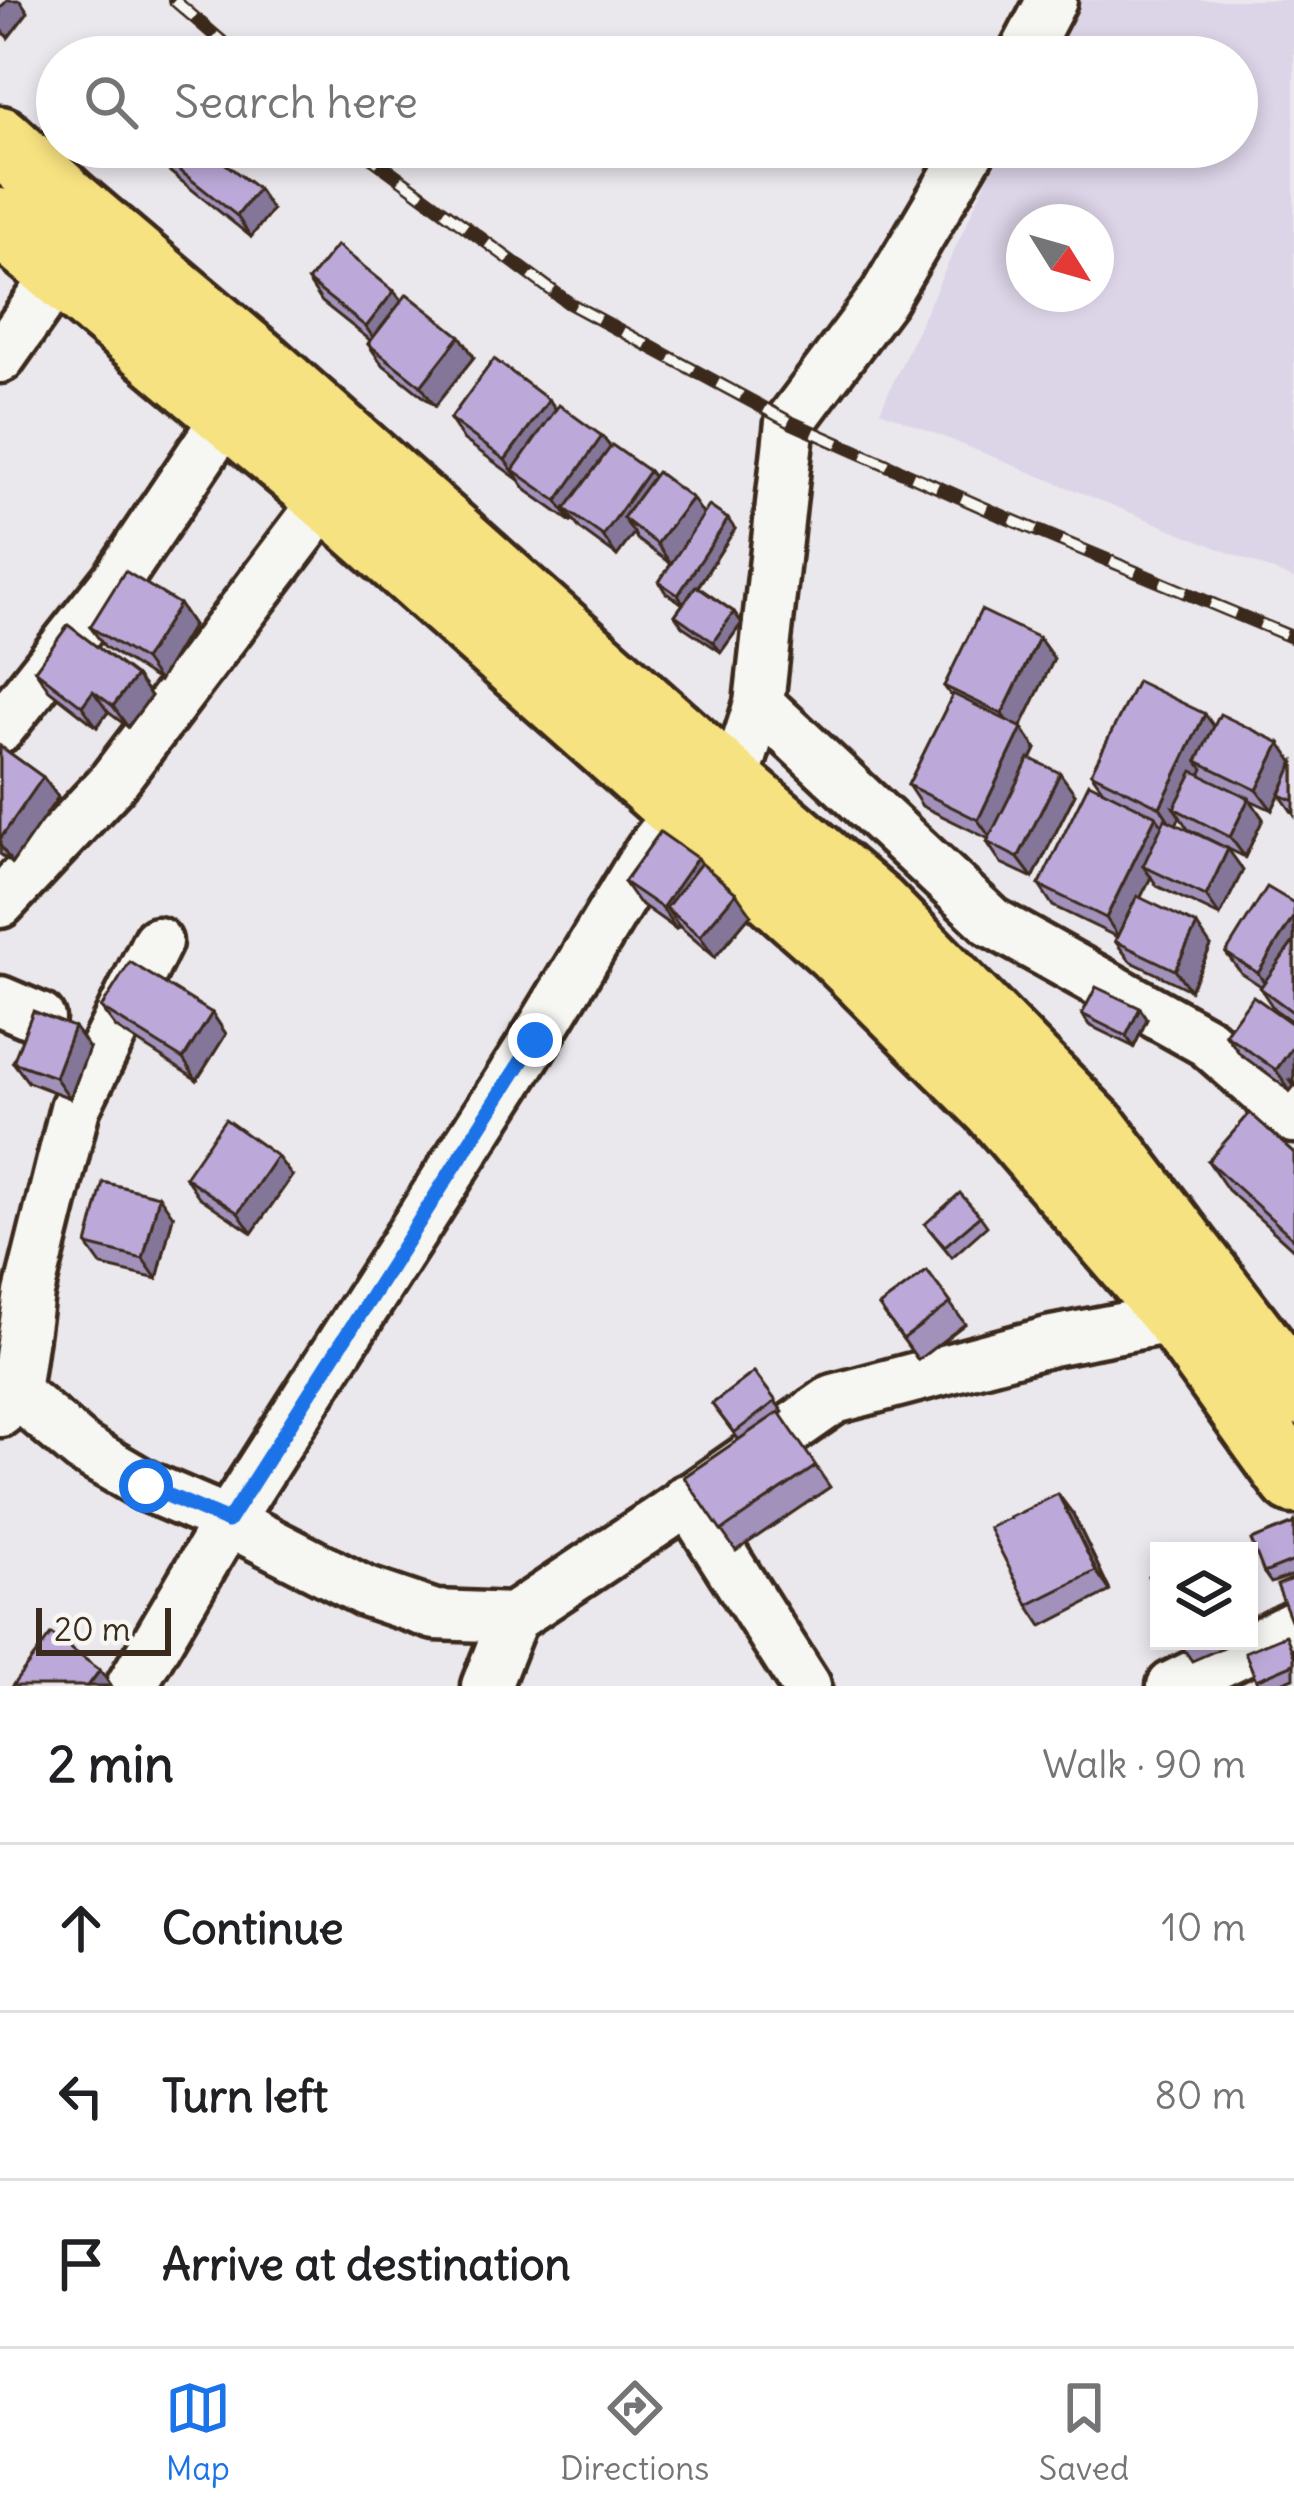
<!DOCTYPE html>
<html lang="en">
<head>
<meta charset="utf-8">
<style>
  :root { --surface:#fff; --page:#f2f2f2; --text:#202124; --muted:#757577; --line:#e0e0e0; --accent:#1a73e8 }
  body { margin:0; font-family:Delius,sans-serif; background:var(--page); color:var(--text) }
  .controls { position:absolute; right:36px; bottom:36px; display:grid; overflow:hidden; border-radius:0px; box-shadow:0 6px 18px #0003 }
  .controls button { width:108px; height:108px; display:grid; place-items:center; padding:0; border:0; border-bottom:3px solid var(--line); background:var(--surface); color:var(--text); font:60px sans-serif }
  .compass { position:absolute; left:1006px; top:204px; width:108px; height:108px; border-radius:50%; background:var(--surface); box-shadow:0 6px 18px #0003; rotate:127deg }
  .scale { position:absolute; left:36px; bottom:30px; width:135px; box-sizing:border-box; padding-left:12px; border:6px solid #3b2a1e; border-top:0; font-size:33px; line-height:42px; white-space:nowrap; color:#3b2a1e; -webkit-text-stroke:9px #f6f6f2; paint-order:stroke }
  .stop { position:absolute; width:36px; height:36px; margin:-27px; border:9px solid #1a73e8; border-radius:50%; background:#fff }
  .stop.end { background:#1a73e8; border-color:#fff; box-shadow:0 3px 12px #0008 }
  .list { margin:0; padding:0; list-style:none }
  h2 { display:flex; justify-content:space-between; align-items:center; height:156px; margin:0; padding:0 48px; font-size:51px }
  h2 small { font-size:39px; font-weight:400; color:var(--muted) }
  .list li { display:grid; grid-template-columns:78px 1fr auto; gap:36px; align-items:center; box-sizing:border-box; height:168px; padding:0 48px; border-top:3px solid var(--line) }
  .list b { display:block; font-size:45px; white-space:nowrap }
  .list em { font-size:39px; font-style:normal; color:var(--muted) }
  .icon { flex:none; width:66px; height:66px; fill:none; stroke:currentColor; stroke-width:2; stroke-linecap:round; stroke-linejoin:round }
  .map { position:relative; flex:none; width:1294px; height:1686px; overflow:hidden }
  .search { position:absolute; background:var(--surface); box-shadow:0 6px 18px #0003; left:36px; right:36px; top:36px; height:132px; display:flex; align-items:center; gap:30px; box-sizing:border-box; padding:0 42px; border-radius:66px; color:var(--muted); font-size:45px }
  .sheet { height:660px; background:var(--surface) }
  nav { display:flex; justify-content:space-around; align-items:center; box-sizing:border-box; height:168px; border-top:3px solid var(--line); background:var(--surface); font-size:33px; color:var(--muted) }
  nav a { display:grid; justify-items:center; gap:6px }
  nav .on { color:var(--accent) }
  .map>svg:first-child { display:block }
</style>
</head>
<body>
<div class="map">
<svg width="1294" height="1686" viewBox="0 0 1294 1686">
  <rect width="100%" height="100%" fill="#eae7ed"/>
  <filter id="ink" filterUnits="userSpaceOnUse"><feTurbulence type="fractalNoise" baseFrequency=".00833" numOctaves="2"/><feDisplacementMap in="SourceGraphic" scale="24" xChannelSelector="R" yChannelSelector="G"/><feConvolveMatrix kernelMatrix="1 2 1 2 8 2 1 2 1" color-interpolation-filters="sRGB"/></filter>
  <g filter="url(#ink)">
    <path fill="#dcd4e7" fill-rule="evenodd" d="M1069,0H1294V579L880,411L1002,147H1237V57H1043ZM1024,222H1096V294H1024Z"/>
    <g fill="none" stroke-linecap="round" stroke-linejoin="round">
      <defs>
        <g id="minor">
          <path d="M1022,57L1052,0"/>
          <path d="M0,358L60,273"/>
          <path d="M759,704L992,922L1207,1042L1294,1118"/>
          <path d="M0,728L119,577L229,413"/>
          <path d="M733,785L759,704L790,422L883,298L972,147"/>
          <path d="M0,903L111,784L328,497"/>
          <path d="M0,1001L40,1018"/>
          <path d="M0,1383L15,1392L83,1449L146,1486L228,1521L364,1591L435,1615L513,1618L663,1518L834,1399L1052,1341L1177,1317"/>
          <path d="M0,1412L15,1392L29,1293L75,1108L157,942"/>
          <path d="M687,1499L806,1686"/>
          <path d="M131,1686L228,1521L535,1040L650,850L662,835"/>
          <path d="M486,1686L513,1618"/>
          <path d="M1172,1686L1294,1626"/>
        </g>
        <g id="trunk">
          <path d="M0,140L69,203L263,367L733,785L876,907L1094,1129L1294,1391"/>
          <path d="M0,222L328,497L836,948L994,1105L1177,1317L1294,1480"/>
        </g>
      </defs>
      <use href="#minor" stroke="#3b2a1e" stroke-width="57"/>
      <use href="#trunk" stroke="#3b2a1e" stroke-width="75"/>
      <use href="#minor" stroke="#f6f6f2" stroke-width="48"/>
      <use href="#trunk" stroke="#f7e281" stroke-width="66"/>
      <defs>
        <g id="rail">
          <path d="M174,0L240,57"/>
          <path d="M357,147L569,303L790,422L1007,518L1294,638"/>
        </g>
      </defs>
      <use href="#rail" stroke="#3b2a1e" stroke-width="14"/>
      <use href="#rail" stroke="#f6f6f2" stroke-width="9" stroke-dasharray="27" stroke-linecap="butt"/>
    </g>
    <g fill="#a291bb" stroke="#3b2a1e" stroke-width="3">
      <path d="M139,147H204L272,210L251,237Z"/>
      <path d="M308,281L394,291L401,301L460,336L474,357L435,406L382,364L368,344L370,340L322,302Z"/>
      <path d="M549,400L556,409L602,436L610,447L649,471L654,477L703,514L735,529L698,587L734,612L742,623L721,652L682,626L675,615L683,604L666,593L659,582L671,564L637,539L634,533L617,556L580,529L573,520L571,522L527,491L519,480L464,440L450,419Z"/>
      <path d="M179,604L193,625L159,681L105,647L90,627Z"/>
      <path d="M1039,638L1054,659L1020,728L1036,749L1031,759L1075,794L1033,878L1001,863L987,842L989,839L922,806L908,785L952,697L944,686Z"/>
      <path d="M35,670L136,676L151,696L128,727L108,712L97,727L49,690Z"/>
      <path d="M1213,726L1293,762L1294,761V815L1280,795L1288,777L1272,810L1250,800L1263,819L1245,857L1188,829L1180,817L1176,824L1243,870L1220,916L1157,886L1151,877L1140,898L1211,946L1190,990L1130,961L1115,941L1117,937L1053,906L1039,885L1103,790L1091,773Z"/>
      <path d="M0,746L43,777L58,797L12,863L0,854Z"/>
      <path d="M701,864L751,914L715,957L679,926L676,929L638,902L624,882Z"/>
      <path d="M1294,903V1023L1274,1009L1260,988L1261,986L1241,973L1226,953Z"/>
      <path d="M101,1008L212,1013L226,1034L197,1080L116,1028Z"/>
      <path d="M1082,1014L1147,1019L1134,1047L1089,1025Z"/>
      <path d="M1294,1025V1086L1290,1091L1240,1054L1225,1034Z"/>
      <path d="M89,1048L70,1098L28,1082L13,1062Z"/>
      <path d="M1294,1153V1250L1228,1190L1208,1161Z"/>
      <path d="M292,1176L252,1233L199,1197L185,1177Z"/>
      <path d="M173,1216L157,1279L102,1266L87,1245Z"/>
      <path d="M980,1216L987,1226L952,1257L925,1224Z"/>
      <path d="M927,1271L965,1324L918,1360L879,1306Z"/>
      <path d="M754,1372L783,1412L780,1415L830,1487L736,1551L684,1477L739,1440L712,1404Z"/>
      <path d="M1073,1514L1110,1591L1042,1626L1028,1605Z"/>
      <path d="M1294,1523V1575L1271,1583L1264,1573Z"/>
      <path d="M1178,1641H1222L1224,1647L1192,1661Z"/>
      <path d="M1294,1648V1678L1274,1686H1260L1256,1680Z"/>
    </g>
    <g fill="#847698" stroke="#3b2a1e" stroke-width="3">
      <path d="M7,0H20L28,12L8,38L0,27V9Z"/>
      <path d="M258,189L272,210L251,237L237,216Z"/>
      <path d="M394,291L409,311L380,348L366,327Z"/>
      <path d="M460,336L474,357L435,406L421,386Z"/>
      <path d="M549,400L564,421L513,470L519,480L505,460Z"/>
      <path d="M602,436L617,456L565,509L573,520L571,522L557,501Z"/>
      <path d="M649,471L664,491L623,518L634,533L617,556L603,536Z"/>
      <path d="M692,498L706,518L671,564L657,544Z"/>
      <path d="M728,519L735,529L685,606L678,595Z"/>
      <path d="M179,604L193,625L159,681L144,660Z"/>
      <path d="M734,612L742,623L721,652L713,642Z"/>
      <path d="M1039,638L1054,659L1017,735L1002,714Z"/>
      <path d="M136,676L151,696L128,727L113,706Z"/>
      <path d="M93,691L108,712L97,727L82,706Z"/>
      <path d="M1205,714L1220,735L1197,761L1203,769L1182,812L1174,808L1180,817L1174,828L1160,807Z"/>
      <path d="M1022,728L1036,749L992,840L978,820Z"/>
      <path d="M1280,743L1294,763L1272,810L1257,790Z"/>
      <path d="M1060,773L1075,794L1033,878L1018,858Z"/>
      <path d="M43,777L58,797L12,863L0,845V839Z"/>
      <path d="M1249,798L1263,819L1245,857L1230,837Z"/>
      <path d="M1156,816L1170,836L1143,866L1151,877L1120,939L1106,918Z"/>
      <path d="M1228,849L1243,870L1220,916L1206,896Z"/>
      <path d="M697,858L712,879L666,908L679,926L676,929L662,908Z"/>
      <path d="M736,893L751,914L715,957L700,936Z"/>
      <path d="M1294,916V959L1272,994L1258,973Z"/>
      <path d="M1197,925L1211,946L1190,990L1175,970Z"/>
      <path d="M1140,1008L1147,1019L1134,1047L1126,1036Z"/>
      <path d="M212,1013L226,1034L197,1080L183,1059Z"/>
      <path d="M74,1027L89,1048L70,1098L55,1077Z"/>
      <path d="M1294,1045V1083L1289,1079L1294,1086L1290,1091L1276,1070Z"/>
      <path d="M277,1156L292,1176L252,1233L238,1213Z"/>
      <path d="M159,1196L173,1216L157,1279L143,1259Z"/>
      <path d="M1058,1494L1073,1514L1110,1591L1096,1571Z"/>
      <path d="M100,1670L111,1686H88Z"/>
    </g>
    <g fill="#bca9d9" stroke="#3b2a1e" stroke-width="3">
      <path d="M150,147H204L258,189L237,216Z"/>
      <path d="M337,245L394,291L366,327L308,281Z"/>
      <path d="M407,294L460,336L421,386L368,344Z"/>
      <path d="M494,359L549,400L505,460L450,419Z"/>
      <path d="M559,405L602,436L557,501L513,470Z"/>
      <path d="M612,445L649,471L603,536L565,509Z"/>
      <path d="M657,472L692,498L657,544L623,518Z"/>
      <path d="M709,506L728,519L678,595L659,582Z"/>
      <path d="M125,571L179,604L144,660L90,627Z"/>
      <path d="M696,586L734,612L713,642L675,615Z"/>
      <path d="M981,610L1039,638L1002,714L944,686Z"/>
      <path d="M68,625L136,676L113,706L93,691L82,706L35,670Z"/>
      <path d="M1137,681L1205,714L1160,807L1091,773Z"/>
      <path d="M953,694L1022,728L978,820L908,785Z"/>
      <path d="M1220,714L1280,743L1257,790L1197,761Z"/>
      <path d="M0,746L43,777L0,839Z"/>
      <path d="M1029,758L1060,773L1018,858L987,842Z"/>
      <path d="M1294,761V801L1280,795Z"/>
      <path d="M1193,771L1249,798L1230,837L1174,808Z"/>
      <path d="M1089,783L1156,816L1106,918L1039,885Z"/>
      <path d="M1165,819L1228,849L1206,896L1143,866Z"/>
      <path d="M660,832L697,858L662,908L624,882Z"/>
      <path d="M701,863L736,893L700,936L666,908Z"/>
      <path d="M1267,887L1294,903V916L1258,973L1226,953Z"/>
      <path d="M1137,896L1197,925L1175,970L1115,941Z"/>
      <path d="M1294,941V1013L1260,988Z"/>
      <path d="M130,962L212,1013L183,1059L101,1008Z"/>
      <path d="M1096,987L1140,1008L1126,1036L1082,1014Z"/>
      <path d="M1253,996L1294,1025V1045L1276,1070L1225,1034Z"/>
      <path d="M33,1011L74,1027L55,1077L13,1062Z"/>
      <path d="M1250,1113L1294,1153V1239L1208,1161Z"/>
      <path d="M225,1119L277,1156L238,1213L185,1177Z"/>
      <path d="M103,1182L159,1196L143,1259L87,1245Z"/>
      <path d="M960,1193L980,1216L945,1246L925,1224Z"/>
      <path d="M927,1271L951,1303L903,1339L879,1306Z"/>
      <path d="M754,1372L776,1401L734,1433L712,1404Z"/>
      <path d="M779,1412L816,1466L721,1531L684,1477Z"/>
      <path d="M1058,1494L1096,1571L1028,1605L989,1528Z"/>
      <path d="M1294,1523V1561L1264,1573L1251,1540Z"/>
      <path d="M1159,1571V1600L1148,1576Z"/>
      <path d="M1294,1578V1618L1291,1620L1277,1585Z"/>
      <path d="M51,1634L100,1670L88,1686H12Z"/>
      <path d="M1286,1635L1294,1656V1664L1256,1680L1245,1652Z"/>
    </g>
  </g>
  <g fill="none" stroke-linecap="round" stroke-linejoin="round" filter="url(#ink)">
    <path stroke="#1a73e8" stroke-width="15" d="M146,1486L228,1521L535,1040"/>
  </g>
</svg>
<div class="controls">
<button><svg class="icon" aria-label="layers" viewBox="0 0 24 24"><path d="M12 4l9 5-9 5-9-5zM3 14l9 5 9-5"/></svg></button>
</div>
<svg class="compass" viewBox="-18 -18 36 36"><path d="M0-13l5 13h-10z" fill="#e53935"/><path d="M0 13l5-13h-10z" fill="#757577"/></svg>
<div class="scale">20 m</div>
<div class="stop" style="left:146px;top:1486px"></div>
<div class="stop end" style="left:535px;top:1040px"></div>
<div class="search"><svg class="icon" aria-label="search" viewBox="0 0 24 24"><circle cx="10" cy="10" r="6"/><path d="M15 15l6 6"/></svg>Search here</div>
</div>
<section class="sheet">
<h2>2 min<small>Walk · 90 m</small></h2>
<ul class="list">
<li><svg class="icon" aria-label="ahead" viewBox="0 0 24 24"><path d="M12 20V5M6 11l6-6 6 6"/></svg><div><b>Continue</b></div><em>10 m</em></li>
<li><svg class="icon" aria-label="left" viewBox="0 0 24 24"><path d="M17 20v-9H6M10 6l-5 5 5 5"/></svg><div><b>Turn left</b></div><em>80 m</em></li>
<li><svg class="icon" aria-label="arrive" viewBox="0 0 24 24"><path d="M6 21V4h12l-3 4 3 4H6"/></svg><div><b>Arrive at destination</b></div></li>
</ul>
</section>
<nav>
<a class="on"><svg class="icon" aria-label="map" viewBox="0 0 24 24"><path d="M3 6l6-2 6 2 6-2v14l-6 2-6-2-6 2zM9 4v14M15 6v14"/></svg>Map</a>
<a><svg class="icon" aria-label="directions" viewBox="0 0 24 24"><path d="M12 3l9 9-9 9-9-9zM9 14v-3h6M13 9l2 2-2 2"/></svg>Directions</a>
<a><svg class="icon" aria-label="saved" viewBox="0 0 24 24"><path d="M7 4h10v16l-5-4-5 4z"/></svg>Saved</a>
</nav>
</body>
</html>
